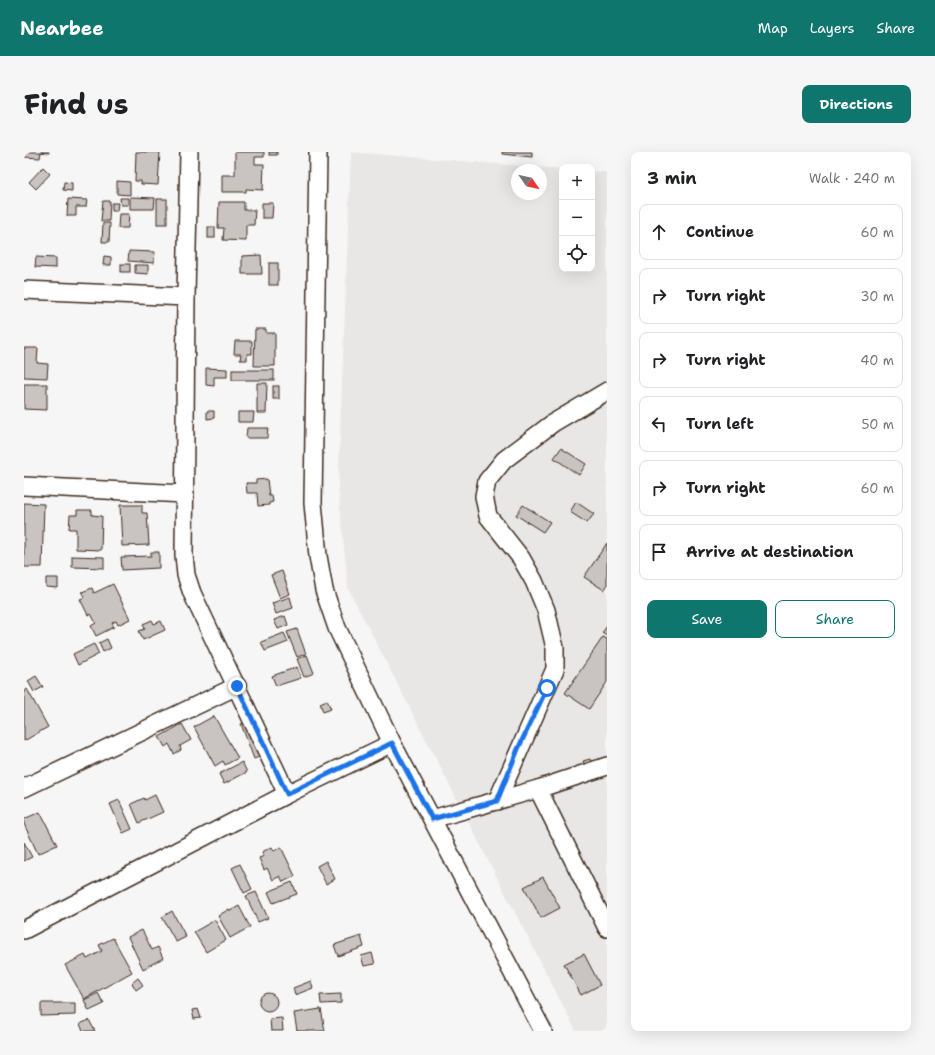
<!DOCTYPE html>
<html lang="en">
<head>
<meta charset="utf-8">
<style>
  :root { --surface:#fff; --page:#f6f6f6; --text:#202124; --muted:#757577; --line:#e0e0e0; --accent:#0f766e }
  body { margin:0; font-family:"Shantell Sans",sans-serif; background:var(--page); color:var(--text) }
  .controls { position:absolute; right:12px; top:12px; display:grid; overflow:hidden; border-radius:8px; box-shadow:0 4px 16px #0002 }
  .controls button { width:36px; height:36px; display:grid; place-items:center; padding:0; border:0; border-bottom:1px solid var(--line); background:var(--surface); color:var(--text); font:20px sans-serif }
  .compass { position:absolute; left:487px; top:12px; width:36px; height:36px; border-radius:50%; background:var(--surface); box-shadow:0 4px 16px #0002; rotate:124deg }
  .stop { position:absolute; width:12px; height:12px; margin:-9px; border:3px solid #1a73e8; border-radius:50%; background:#fff }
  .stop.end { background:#1a73e8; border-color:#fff; box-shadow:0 1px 4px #0008 }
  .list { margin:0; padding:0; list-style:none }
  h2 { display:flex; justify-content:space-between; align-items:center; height:52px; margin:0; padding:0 16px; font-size:17px }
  h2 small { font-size:13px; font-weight:400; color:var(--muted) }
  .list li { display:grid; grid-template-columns:26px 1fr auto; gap:12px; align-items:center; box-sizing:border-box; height:56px; margin:0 8px 8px; padding:0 8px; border:1px solid var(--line); border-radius:8px }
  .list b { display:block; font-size:15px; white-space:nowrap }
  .list em { font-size:13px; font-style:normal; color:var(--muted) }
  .actions { display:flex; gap:8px; padding:12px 16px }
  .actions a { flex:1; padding:9px 0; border:1px solid var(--accent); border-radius:8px; text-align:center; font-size:14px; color:var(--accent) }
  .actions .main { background:var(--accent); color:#fff }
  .icon { flex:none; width:22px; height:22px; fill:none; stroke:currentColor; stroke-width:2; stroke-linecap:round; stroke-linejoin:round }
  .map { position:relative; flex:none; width:583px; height:879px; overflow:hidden; border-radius:8px }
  header { display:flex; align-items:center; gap:24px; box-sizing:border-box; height:56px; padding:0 20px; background:var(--accent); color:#fff }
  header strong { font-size:19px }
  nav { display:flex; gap:22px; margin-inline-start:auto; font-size:14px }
  .intro { display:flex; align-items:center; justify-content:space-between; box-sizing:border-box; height:96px; padding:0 24px }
  h1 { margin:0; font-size:28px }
  .button { padding:10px 18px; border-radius:8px; background:var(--accent); color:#fff; font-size:14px; font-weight:700 }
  main { display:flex; gap:24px; padding:0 24px }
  aside { flex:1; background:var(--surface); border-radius:8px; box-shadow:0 4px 16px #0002 }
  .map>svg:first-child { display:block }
</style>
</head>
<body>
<header>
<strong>Nearbee</strong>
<nav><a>Map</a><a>Layers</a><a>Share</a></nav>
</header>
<div class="intro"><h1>Find us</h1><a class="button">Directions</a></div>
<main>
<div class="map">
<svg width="583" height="879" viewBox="0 0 583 879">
  <rect width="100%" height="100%" fill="#f7f6f6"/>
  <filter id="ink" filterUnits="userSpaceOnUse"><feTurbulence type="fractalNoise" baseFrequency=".025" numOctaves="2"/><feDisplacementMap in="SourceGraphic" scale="8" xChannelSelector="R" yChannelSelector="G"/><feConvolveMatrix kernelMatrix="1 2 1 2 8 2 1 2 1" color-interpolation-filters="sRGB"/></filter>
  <g filter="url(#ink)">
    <path fill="#e9e7e6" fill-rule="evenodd" d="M327,0L538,17V117H568V19L583,20V879H552L324,436L314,335ZM493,18H517V42H493Z"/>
    <g fill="#c9c3c1" stroke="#3b2a1e">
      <path d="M0,0H25V1L17,0L16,6L0,5Z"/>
      <path d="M112,0H136L134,33L117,32V29H111Z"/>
      <path d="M211,0H240V5H231V12H240L239,38L222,37V40H198V23H211Z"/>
      <rect x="245" y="0" width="8" height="3"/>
      <path d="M478,0H508V5L478,2Z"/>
      <path d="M19,15L26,22L12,37L5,30Z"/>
      <path d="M93,29L106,30V43L93,42Z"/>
      <path d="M40,30L48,31V39L39,38Z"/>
      <path d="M106,45L131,46L130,57H106Z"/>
      <path d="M96,46H104V53H97Z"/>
      <path d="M44,47L63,48L62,55H52V64H43Z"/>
      <rect x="133" y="47" width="10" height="25"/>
      <path d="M79,49H86L85,69H77Z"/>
      <path d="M195,50H220V58H231L230,73H222V89L199,88L200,76H194Z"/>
      <path d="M88,51H94L93,59H88Z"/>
      <path d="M238,51H249L248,66H238Z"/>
      <path d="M95,62H105L104,76H94Z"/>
      <path d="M79,71H86L85,90H78Z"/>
      <rect x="184" y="75" width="7" height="11"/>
      <path d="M105,99L131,100L130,111L104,109Z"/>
      <path d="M237,103L238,122H218V104Z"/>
      <path d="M80,104L87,105V113H79Z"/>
      <path d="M12,105L32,106V116L11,115Z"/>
      <rect x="245" y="111" width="9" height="22"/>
      <rect x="97" y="112" width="9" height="8"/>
      <path d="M111,113H124V122L111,121Z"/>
      <path d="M231,177H242V181H251V214H230Z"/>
      <path d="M211,189H228V202H223V208H216L217,202H210Z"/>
      <path d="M0,196H14L13,211L24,212L23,226L0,225Z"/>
      <path d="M182,216L203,217V225H190V234L182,233Z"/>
      <rect x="208" y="218" width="42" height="10"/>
      <path d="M233,231H243L242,261H233Z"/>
      <path d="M0,232H23V258L0,257Z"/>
      <rect x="249" y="234" width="6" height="13"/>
      <path d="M183,259H190V266L183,267Z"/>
      <path d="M214,260H230L229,270H214Z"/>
      <path d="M223,276H244L243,286H222Z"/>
      <path d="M537,296L562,312L555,323L530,306Z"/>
      <path d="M243,327L245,344H248L249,350L245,351V353L234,354L233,341H223L222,331H232V328Z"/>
      <path d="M552,350L570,362L563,371L546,360Z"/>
      <path d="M0,351L20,352L18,415H0Z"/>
      <path d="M96,353H118V361H123L125,393L98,394Z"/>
      <path d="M499,353L526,370L519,380L492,363Z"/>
      <path d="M53,358H68V363L78,364L77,398L52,397V377H45L46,363H53Z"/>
      <path d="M583,391V434L580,438L560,425Z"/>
      <path d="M127,400H135V416L98,418L97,405L127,404Z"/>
      <path d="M48,404L80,405V416L48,415Z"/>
      <path d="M258,419L266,442L256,446L247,423Z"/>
      <path d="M22,426H34V436L22,435Z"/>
      <path d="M89,432L106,467L94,473L92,469L88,471L90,475L72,484L67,474L72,471L67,462L64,463L56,447L61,445L58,440L68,436L70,441Z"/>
      <path d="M266,445L269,456L252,462L248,451Z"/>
      <path d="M261,464L264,473L254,477L250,468Z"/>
      <path d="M128,468L130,472L137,469L141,478L119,488L115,479L121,477L119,472Z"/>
      <path d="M583,474V484L578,481Z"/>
      <path d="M273,477L282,502L273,505L263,480Z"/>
      <path d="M260,481L264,490L241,499L237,490Z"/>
      <path d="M579,485L583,487V530L565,557L541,541Z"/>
      <path d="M83,487L87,496L79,500L75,491Z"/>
      <path d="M70,492L75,502L54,513L49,502Z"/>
      <path d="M283,503L290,521L280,525L273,507Z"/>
      <path d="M273,515L277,526L252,534L248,524Z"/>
      <path d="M12,524L19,535L10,540L4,529Z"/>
      <path d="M3,537L24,575L0,589V539Z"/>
      <path d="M303,548L307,557L299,560L296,551Z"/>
      <path d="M190,564L214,606L201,613L199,609L191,614L170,575Z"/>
      <path d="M227,568L240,603L230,607L217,572Z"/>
      <path d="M158,572L167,588L156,594L157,598L150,602L145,592L141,595L135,585Z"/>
      <path d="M566,607L568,613L561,615L559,609Z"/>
      <path d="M218,610L223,620L200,632L195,622Z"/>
      <path d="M131,643L139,660L115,671L107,652L120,646L121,648Z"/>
      <path d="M95,648L108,677L99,681L86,652Z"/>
      <path d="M16,660L33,693L14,702L0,672V667Z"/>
      <path d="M0,690L8,705L0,709Z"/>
      <path d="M248,695L250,699L257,695L271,724L259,730L256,724L249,728L243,716L240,718L235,706L240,704L238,700Z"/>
      <path d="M302,709L311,727L302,732L293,714Z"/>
      <path d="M216,712L228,737L220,741L208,716Z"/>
      <path d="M519,725L536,756L517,766L500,735Z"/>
      <path d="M268,730L273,742L249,751L244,740Z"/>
      <path d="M232,740L244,766L234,770L222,744Z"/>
      <path d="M215,754L226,775L206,786L194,764L205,757L206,759Z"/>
      <path d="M148,759L162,785L152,790L138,765Z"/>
      <path d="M191,768L202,788L182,800L170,780Z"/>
      <path d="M118,778L128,798L134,795L139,806L119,817L104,785Z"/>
      <path d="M337,784L340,795L314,804L310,793Z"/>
      <path d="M89,786L108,820L60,847L41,813L61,803L63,807L78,799L75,793Z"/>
      <path d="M348,801L351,812L340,814L337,804Z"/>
      <path d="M560,802L576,833L557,843L540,812Z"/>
      <path d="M114,826L119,833L112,838L108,831Z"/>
      <path d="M287,829L289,836L271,843L269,836Z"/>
      <circle cx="244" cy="850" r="9"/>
      <path d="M74,841L80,852L65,859L60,848Z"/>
      <path d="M317,842V851L297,852L296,843Z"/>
      <path d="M17,851H51V863L17,864Z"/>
      <path d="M174,857L177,866L170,867L168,858Z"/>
      <path d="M297,857L301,879H273L270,861Z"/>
      <path d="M258,866L259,879H247L246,867Z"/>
      <path d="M65,868L71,879H59L56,872Z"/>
    </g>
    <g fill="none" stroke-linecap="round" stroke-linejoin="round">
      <defs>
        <g id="minor">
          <path d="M165,0L162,145L160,403L162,423L168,441L263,642"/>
          <path d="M294,0L289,351L294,404L300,438L313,476L368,591L519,879"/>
          <path d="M0,138L162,145"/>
          <path d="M0,334L161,342"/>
          <path d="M0,636L213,534"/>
          <path d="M514,637L583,776"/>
          <path d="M473,649L531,517V496L522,458L510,429L497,406L464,364L460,344L463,329L480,308L529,271L583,239"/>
          <path d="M408,667L514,637L583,614"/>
          <path d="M0,778L263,642L368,591"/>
        </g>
      </defs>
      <use href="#minor" stroke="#3b2a1e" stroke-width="20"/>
      <use href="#minor" stroke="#fff" stroke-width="17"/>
    </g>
  </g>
  <g fill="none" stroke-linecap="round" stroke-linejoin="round" filter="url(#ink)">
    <path stroke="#1a73e8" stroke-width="5" d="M213,534L263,642L368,591L408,667L473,649L494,597L523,536"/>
  </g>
</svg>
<div class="controls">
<button>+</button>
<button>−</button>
<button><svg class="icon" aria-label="locate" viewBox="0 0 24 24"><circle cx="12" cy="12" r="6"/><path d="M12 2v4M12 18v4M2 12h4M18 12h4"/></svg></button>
</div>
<svg class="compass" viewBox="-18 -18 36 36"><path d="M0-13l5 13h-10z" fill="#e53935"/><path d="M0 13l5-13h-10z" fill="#757577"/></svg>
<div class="stop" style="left:523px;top:536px"></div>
<div class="stop end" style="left:213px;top:534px"></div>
</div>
<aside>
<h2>3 min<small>Walk · 240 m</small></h2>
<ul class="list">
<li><svg class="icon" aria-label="ahead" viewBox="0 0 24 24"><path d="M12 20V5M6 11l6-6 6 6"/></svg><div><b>Continue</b></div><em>60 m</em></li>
<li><svg class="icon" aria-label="right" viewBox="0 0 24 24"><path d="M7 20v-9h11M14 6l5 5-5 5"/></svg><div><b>Turn right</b></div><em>30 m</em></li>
<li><svg class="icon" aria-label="right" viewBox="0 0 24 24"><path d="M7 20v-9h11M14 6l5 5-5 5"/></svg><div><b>Turn right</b></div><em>40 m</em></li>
<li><svg class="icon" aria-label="left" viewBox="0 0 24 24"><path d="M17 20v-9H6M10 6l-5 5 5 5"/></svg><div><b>Turn left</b></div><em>50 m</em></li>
<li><svg class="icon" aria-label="right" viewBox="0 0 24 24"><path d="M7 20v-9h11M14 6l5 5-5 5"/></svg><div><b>Turn right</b></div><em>60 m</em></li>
<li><svg class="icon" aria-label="arrive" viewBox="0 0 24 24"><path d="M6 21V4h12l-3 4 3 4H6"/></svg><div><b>Arrive at destination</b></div></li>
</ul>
<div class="actions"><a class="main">Save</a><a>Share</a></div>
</aside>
</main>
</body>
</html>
